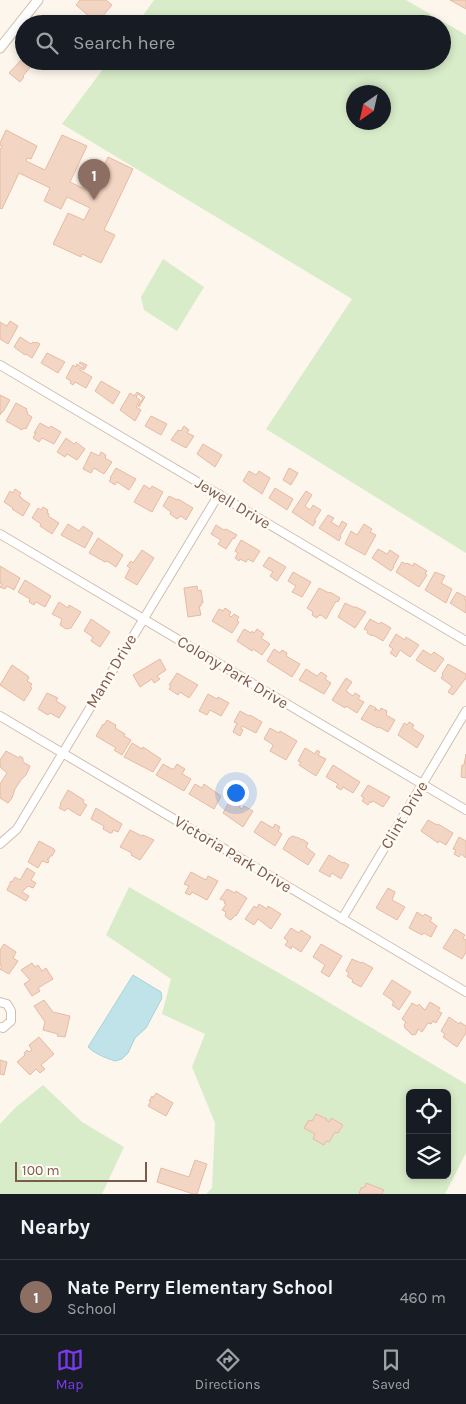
<!DOCTYPE html>
<html lang="en">
<head>
<meta charset="utf-8">
<style>
  :root { --surface:#171b24; --page:#242831; --text:#f1f3f6; --muted:#9ea1a6; --line:#363941; --accent:#7c3aed }
  body { margin:0; font-family:Karla,sans-serif; background:var(--page); color:var(--text) }
  .controls { position:absolute; right:15px; bottom:15px; display:grid; overflow:hidden; border-radius:8px; box-shadow:0 2px 8px #0003 }
  .controls button { width:45px; height:45px; display:grid; place-items:center; padding:0; border:0; border-bottom:1px solid var(--line); background:var(--surface); color:var(--text); font:25px sans-serif }
  .compass { position:absolute; left:346px; top:85px; width:45px; height:45px; border-radius:50%; background:var(--surface); box-shadow:0 2px 8px #0003; rotate:214deg }
  .scale { position:absolute; left:15px; bottom:12px; width:132px; box-sizing:border-box; padding-left:5px; border:2px solid #7a5c4d; border-top:0; font-size:14px; line-height:18px; white-space:nowrap; color:#7a5c4d; -webkit-text-stroke:4px #fffaf3; paint-order:stroke }
  .you { position:absolute; left:235px; top:792px; width:18px; height:18px; margin:-12px; border:4px solid #fff; border-radius:50%; background:#1a73e8; box-shadow:0 0 0 8px #1a73e833 }
  .badge { display:grid; place-items:center; width:32px; height:32px; border-radius:50%; background:var(--accent); color:#fff; font-size:16px; font-weight:700 }
  .pin { position:absolute; translate:-50% -41px; filter:drop-shadow(0 1px 2px #0008) }
  .pin::after { content:''; position:absolute; top:26px; width:18px; height:15px; background:inherit; clip-path:polygon(0 0,100% 0,50% 100%) }
  .list { margin:0; padding:0; list-style:none }
  h2 { display:flex; justify-content:space-between; align-items:center; height:65px; margin:0; padding:0 20px; font-size:21px }
  h2 small { font-size:16px; font-weight:400; color:var(--muted) }
  .list li { display:grid; grid-template-columns:32px 1fr auto; gap:15px; align-items:center; box-sizing:border-box; height:75px; padding:0 20px; border-top:1px solid var(--line) }
  .list b { display:block; font-size:19px; white-space:nowrap }
  .list p { margin:0; font-size:16px; white-space:nowrap; color:var(--muted) }
  .list em { font-size:16px; font-style:normal; color:var(--muted) }
  .icon { flex:none; width:28px; height:28px; fill:none; stroke:currentColor; stroke-width:2; stroke-linecap:round; stroke-linejoin:round }
  .map { position:relative; flex:none; width:466px; height:1194px; overflow:hidden }
  .search { position:absolute; background:var(--surface); box-shadow:0 2px 8px #0003; left:15px; right:15px; top:15px; height:55px; display:flex; align-items:center; gap:12px; box-sizing:border-box; padding:0 18px; border-radius:28px; color:var(--muted); font-size:19px }
  .sheet { height:140px; background:var(--surface) }
  nav { display:flex; justify-content:space-around; align-items:center; box-sizing:border-box; height:70px; border-top:1px solid var(--line); background:var(--surface); font-size:14px; color:var(--muted) }
  nav a { display:grid; justify-items:center; gap:2px }
  nav .on { color:var(--accent) }
  .map>svg:first-child { display:block }
</style>
</head>
<body>
<div class="map">
<svg width="466" height="1194" viewBox="0 0 466 1194">
  <rect width="100%" height="100%" fill="#fdf6ec"/>
  <g fill="#d8ecc9" fill-rule="evenodd">
    <path d="M154,0H406L466,35V553L266,429L352,299L62,124L109,61H442V24H137ZM384,92V122H354V92Z"/>
    <path d="M163,259L204,287L177,331L144,310L141,297Z"/>
    <path d="M129,887L298,984L466,1084V1153L445,1194H206L212,1188L215,1123L192,1067L205,1034L162,1014L171,979L106,935ZM410,1093H447V1175H410Z"/>
    <path d="M43,1085L82,1122L124,1147L102,1194H0V1124L15,1108Z"/>
  </g>
  <path fill="#bfe3e8" stroke="#a5d3da" d="M133,975L161,992L162,998L146,1028L135,1038L128,1053L122,1059L115,1061C106,1058 95,1054 88,1047Z"/>
  <g fill="#f3d5c3" stroke="#e6bba3">
    <path d="M80,0H106L112,5L97,23L76,5Z"/>
    <path d="M450,0H466V9Z"/>
    <path d="M22,59L31,66L23,76L24,77L20,82L9,73Z"/>
    <path d="M6,130L37,146L31,159L27,158L26,161L45,170L62,135L87,146L70,182L91,192L108,157L133,169L104,230L115,235L101,263L82,254L81,257L53,244L68,213L84,220L90,208L67,197L61,209L44,201L50,188L19,173L2,209L0,208V150L2,146L0,145V143Z"/>
    <path d="M10,321L18,326L8,344L0,339V322L7,326Z"/>
    <path d="M20,337L31,344L33,342L36,343L37,342L40,344L32,358L26,354L25,355L14,347Z"/>
    <path d="M47,353L65,362L58,373L41,363Z"/>
    <path d="M80,362L87,365L84,370L80,368V370L92,377L86,388L75,382L73,385L70,383L71,381L66,378L73,365L76,367L77,364L83,368L84,366L79,363Z"/>
    <path d="M101,381L120,392L113,404L95,391Z"/>
    <path d="M137,392L145,397L139,407L138,406L143,398L138,394L136,397L140,400L136,407L141,410L135,421L120,410L130,393L134,396Z"/>
    <path d="M0,395L10,400L3,412H2L0,415Z"/>
    <path d="M16,403L27,409L26,411L28,412L27,414L32,417L26,429L24,428L22,430L6,421Z"/>
    <path d="M151,416L167,424L161,435L145,426Z"/>
    <path d="M40,423L49,428L51,426L61,432L54,444L42,438L39,442L33,438L36,433H34Z"/>
    <path d="M184,426L189,430L187,433L194,436L186,448L171,440L178,430L181,431Z"/>
    <path d="M66,438L74,444L76,442L85,449L77,460L67,454L65,457L57,452Z"/>
    <path d="M203,444L222,455L215,467L197,454Z"/>
    <path d="M91,452L99,456L101,452L106,455L105,458L112,462L104,474L94,468L91,473L83,469Z"/>
    <path d="M116,468L136,479L129,490L117,482L115,485L109,481L111,479L110,478Z"/>
    <path d="M289,468L298,473L291,485L283,480Z"/>
    <path d="M249,471L256,475L259,471L270,478L262,494L243,481Z"/>
    <path d="M144,485L150,489L152,486L163,492L152,512L134,502Z"/>
    <path d="M275,488L293,499L287,510L269,498Z"/>
    <path d="M15,489L21,493L19,496L21,497V498L30,504L23,516L12,509L13,508L4,502L10,491L13,493Z"/>
    <path d="M306,491L312,495L305,506L310,510L313,505L321,510L314,521H316L313,526L292,512Z"/>
    <path d="M169,496L177,500L178,499L193,508L186,520L181,516L177,519L170,514L171,512L163,506Z"/>
    <path d="M43,507L48,510L47,513L49,514L48,516L59,523L52,534L40,526L41,524L32,518L38,508L41,510Z"/>
    <path d="M328,515L334,518L331,522L339,527L342,521L347,524L340,536L341,537L339,541L319,528Z"/>
    <path d="M68,524L79,531L83,526L93,533L85,548L61,535Z"/>
    <path d="M364,524L372,529L370,532L376,535L365,555L345,544L351,531L357,535Z"/>
    <path d="M216,525L224,530L226,529L237,535L234,539L233,538L226,549L218,544L221,540L211,534Z"/>
    <path d="M98,538L123,555L116,567L107,561L105,562L89,553Z"/>
    <path d="M241,540L260,551L253,562L248,559L246,562L240,559L239,561L235,558L238,553L235,551Z"/>
    <path d="M378,549L387,554L390,550L399,556L393,567H394L391,571L372,558Z"/>
    <path d="M142,550L154,558L137,585L125,578L130,568L127,566L131,561L133,563Z"/>
    <path d="M269,557L286,567L277,581L270,576L273,572L263,566Z"/>
    <path d="M402,562L406,564L407,563L413,566L414,563L427,571L425,574L427,575L419,587L396,572Z"/>
    <path d="M0,566L20,578L14,590L7,586L5,589L0,587L2,584L0,583Z"/>
    <path d="M293,572L311,582L302,597L292,592L296,586L288,581Z"/>
    <path d="M435,572L445,576L441,583L452,589L446,603L425,590Z"/>
    <path d="M25,580L51,596L45,607L36,602L34,605L29,602L30,599L18,592Z"/>
    <path d="M197,586L198,591L201,590L203,603H201V606H199L201,615L188,617L184,588Z"/>
    <path d="M319,588L329,593L330,592L340,598L338,602L336,601L326,619L321,615L318,616L317,618L312,615L313,612L307,608Z"/>
    <path d="M457,592L466,597L464,599L466,600V613L450,603Z"/>
    <path d="M59,602L68,608L69,605L81,612L71,628L66,629L60,625L62,619L52,614Z"/>
    <path d="M345,603L353,607H356L366,612L355,628L338,617Z"/>
    <path d="M225,608L231,612L229,615L231,617L234,614L239,617L237,620L239,622L232,633L212,621L219,609L223,611Z"/>
    <path d="M91,619L110,632L100,647L91,641L93,637L84,631Z"/>
    <path d="M370,619L379,624L381,622L391,628L383,641L373,635L372,636L367,633L368,631L364,629Z"/>
    <path d="M244,629L251,633L252,631L254,633L257,629L264,634L261,638L270,644L262,655L253,649L252,651L237,641Z"/>
    <path d="M396,634L405,640L406,637L419,645L411,656L410,657L400,650L396,657L390,653L393,649L389,646Z"/>
    <path d="M274,649L280,653L282,650L287,653L286,656L300,664L292,677L267,661Z"/>
    <path d="M423,650L431,655L434,652L444,659L435,672L416,660Z"/>
    <path d="M160,659L166,670L157,676L160,679L154,683L152,679L140,687L133,675Z"/>
    <path d="M448,664L466,674V679H465L453,695L448,692L452,686L441,678L443,675L442,674Z"/>
    <path d="M12,665L28,676L29,678L27,681L32,684L30,687L32,688L24,701L0,685Z"/>
    <path d="M306,669L317,676L321,672L327,676L325,679L331,683L324,694L299,680Z"/>
    <path d="M177,673L198,685L189,698L180,692L178,695L169,689L171,686L169,685Z"/>
    <path d="M346,678L352,682L346,691L353,696L355,693L360,696L358,699L364,702L357,713L346,706L345,708L332,700Z"/>
    <path d="M47,693L58,698L56,701L66,707L59,718L50,713L48,715L38,709Z"/>
    <path d="M208,694L217,699L218,697L229,703L221,716L210,710L207,715L199,711Z"/>
    <path d="M370,705L376,708L375,711L376,709L380,711L381,708L387,711L386,715L395,720L388,732L379,727L378,728L361,719Z"/>
    <path d="M240,711L249,716L250,715L262,722L256,733L242,726L241,729L243,730L240,736L233,732L237,723L234,722Z"/>
    <path d="M107,720L116,725L115,728L125,734L124,736L131,740L122,755L114,750L116,748L96,736L103,724L104,725Z"/>
    <path d="M409,722L414,725L412,728L424,736L417,748L398,735L404,723L407,725Z"/>
    <path d="M270,728L279,733L280,731L297,741L286,760L270,751L273,746L272,744L264,739Z"/>
    <path d="M132,743L142,749L143,747L161,759L153,772L124,757Z"/>
    <path d="M305,748L315,754L317,750L320,752L318,755L326,759L316,776L299,765L301,762L298,761Z"/>
    <path d="M6,751L19,758L20,756L23,758V762L30,766L26,775L21,780L15,789L12,798L8,803L0,798V784L7,773L0,767V760Z"/>
    <path d="M466,754V778L461,777L462,765H464Z"/>
    <path d="M163,764L172,769H174L177,764L185,769L182,774L191,779L184,791L156,775Z"/>
    <path d="M333,765L360,782L353,793L343,787L341,790L336,787L338,784L326,777Z"/>
    <path d="M195,784L202,788L204,784L221,796L214,809L189,794Z"/>
    <path d="M368,785L390,797L383,807L373,801L371,803L370,801L368,805L362,801L364,798L361,796Z"/>
    <path d="M68,790L84,800L83,803L87,805L80,816L67,808L65,811L59,808L61,805L60,804Z"/>
    <path d="M232,797L241,803L239,807L242,809L244,806L253,811L243,827L223,813Z"/>
    <path d="M96,808L122,824L118,832L113,830L112,833H110L103,829L104,826L91,819Z"/>
    <path d="M428,820L437,825L438,824L453,833L446,845L439,841L438,843L421,831Z"/>
    <path d="M261,821L273,828L275,824L280,827L278,831L282,834L275,846L254,832Z"/>
    <path d="M130,830L142,836L143,835L154,840L140,860L131,855L132,853L120,847Z"/>
    <path d="M292,836L299,838L302,840V839L308,843L306,847L315,854L308,865L283,849L289,838H290Z"/>
    <path d="M459,837L466,841V858L461,854L459,857L454,854L456,850L453,849Z"/>
    <path d="M39,841L54,849L55,851L52,856H50L49,859H47L49,861L48,863L42,861L38,868L28,862Z"/>
    <path d="M329,855L343,863L344,862L349,865L341,879L332,873L330,877L319,871Z"/>
    <path d="M27,868L35,873L31,880L36,883L33,888L28,886L22,892L29,896L26,901L7,890L11,881L12,882L15,877L20,880Z"/>
    <path d="M191,872L206,880L208,876L218,881L207,900L192,892L190,895L185,893L189,886L184,884Z"/>
    <path d="M388,888L395,892L392,900L405,907L397,920L376,908Z"/>
    <path d="M227,889L235,893L236,891L247,898L236,916L235,915L232,919L230,920L225,916L226,912L222,910L226,904L224,903L225,901L220,899Z"/>
    <path d="M259,904L267,909L268,906L281,914L271,929L258,919L254,925L245,919L254,906L257,908Z"/>
    <path d="M417,912L423,916L425,914L432,918L430,921L437,926L431,937L424,933L422,935L409,928Z"/>
    <path d="M291,928L299,933L301,930L311,937L301,952L292,946L291,949L285,945L288,941L284,938Z"/>
    <path d="M455,929L465,935L463,938L466,940V952L462,959L443,948Z"/>
    <path d="M4,944L16,952L13,958L18,961L9,974L0,969L2,966L0,965V950Z"/>
    <path d="M321,944L342,956L329,977L321,972L325,965L313,957Z"/>
    <path d="M352,959L361,963L362,962L373,968L361,987L352,982L353,980L347,976L349,973L346,971Z"/>
    <path d="M32,963L35,967L38,965L42,971L46,968L53,979L38,988L40,991L32,996L24,984L30,980L21,970Z"/>
    <path d="M392,980L411,992L399,1010L392,1005L394,1002L392,1001V1000L383,994Z"/>
    <path d="M44,1000L53,1012L70,1016L65,1037L57,1036L58,1034L43,1030L45,1022L34,1006Z"/>
    <path d="M430,1002L440,1008L438,1011L442,1013L436,1023L433,1021L431,1024L428,1023L422,1032L418,1029L416,1034L412,1035L405,1028L404,1025L406,1022L402,1019L412,1003L417,1006L419,1004L425,1010Z"/>
    <path d="M449,1017L459,1024L460,1022L466,1026V1033L457,1047L443,1037L445,1034L441,1031Z"/>
    <path d="M39,1037L54,1054L41,1065L45,1069L40,1073L36,1069L30,1075L17,1062L25,1055L24,1053L27,1050L29,1052L32,1050L29,1045Z"/>
    <path d="M0,1060L7,1062L4,1075L0,1074Z"/>
    <path d="M156,1093L173,1103L166,1116L148,1106L151,1101H149L152,1096L153,1098Z"/>
    <path d="M316,1114L327,1119L326,1120L329,1122L331,1118L343,1125L338,1133L335,1132L329,1142L326,1141L324,1145L313,1139L315,1134L304,1128L309,1120L312,1121Z"/>
    <path d="M195,1160L207,1164L197,1194H193L157,1182L161,1168L189,1177Z"/>
    <path d="M366,1183L384,1190L382,1194H359L361,1188L365,1187Z"/>
  </g>
  <g fill="none" stroke-linecap="round" stroke-linejoin="round">
    <defs>
      <g id="minor">
        <path d="M0,365L466,641"/>
        <path d="M0,534L466,810"/>
        <path d="M0,716L466,992"/>
        <path d="M0,844L17,829L219,494"/>
        <path d="M342,919L466,711"/>
        <path d="M0,1002L7,1004L11,1011V1021L3,1028L0,1027"/>
      </g>
      <path id="tertiary" d="M0,48L38,0"/>
    </defs>
    <use href="#minor" stroke="#d1beb0" stroke-width="10"/>
    <use href="#tertiary" stroke="#d1beb0" stroke-width="11"/>
    <use href="#minor" stroke="#fff" stroke-width="8"/>
    <use href="#tertiary" stroke="#fff" stroke-width="9"/>
  </g>
  <g text-anchor="middle" dominant-baseline="central" stroke-width="5" stroke-linejoin="round" paint-order="stroke">
    <g font-size="16" fill="#7a5c4d" stroke="#fffaf3">
      <text transform="translate(233 503) rotate(31)">Jewell Drive</text>
      <text transform="translate(111 671) rotate(-59)">Mann Drive</text>
      <text transform="translate(233 672) rotate(31)">Colony Park Drive</text>
      <text transform="translate(404 815) rotate(-59)">Clint Drive</text>
      <text transform="translate(233 854) rotate(31)">Victoria Park Drive</text>
    </g>
  </g>
</svg>
<div class="controls">
<button><svg class="icon" aria-label="locate" viewBox="0 0 24 24"><circle cx="12" cy="12" r="6"/><path d="M12 2v4M12 18v4M2 12h4M18 12h4"/></svg></button>
<button><svg class="icon" aria-label="layers" viewBox="0 0 24 24"><path d="M12 4l9 5-9 5-9-5zM3 14l9 5 9-5"/></svg></button>
</div>
<svg class="compass" viewBox="-18 -18 36 36"><path d="M0-13l5 13h-10z" fill="#e53935"/><path d="M0 13l5-13h-10z" fill="#9ea1a6"/></svg>
<div class="scale">100 m</div>
<div class="you"></div>
<div class="pin badge" style="left:94px;top:200px;background:#8d6e63">1</div>
<div class="search"><svg class="icon" aria-label="search" viewBox="0 0 24 24"><circle cx="10" cy="10" r="6"/><path d="M15 15l6 6"/></svg>Search here</div>
</div>
<section class="sheet">
<h2>Nearby<small></small></h2>
<ul class="list">
<li><span class="badge" style="background:#8d6e63">1</span><div><b>Nate Perry Elementary School</b><p>School</p></div><em>460 m</em></li>
</ul>
</section>
<nav>
<a class="on"><svg class="icon" aria-label="map" viewBox="0 0 24 24"><path d="M3 6l6-2 6 2 6-2v14l-6 2-6-2-6 2zM9 4v14M15 6v14"/></svg>Map</a>
<a><svg class="icon" aria-label="directions" viewBox="0 0 24 24"><path d="M12 3l9 9-9 9-9-9zM9 14v-3h6M13 9l2 2-2 2"/></svg>Directions</a>
<a><svg class="icon" aria-label="saved" viewBox="0 0 24 24"><path d="M7 4h10v16l-5-4-5 4z"/></svg>Saved</a>
</nav>
</body>
</html>
